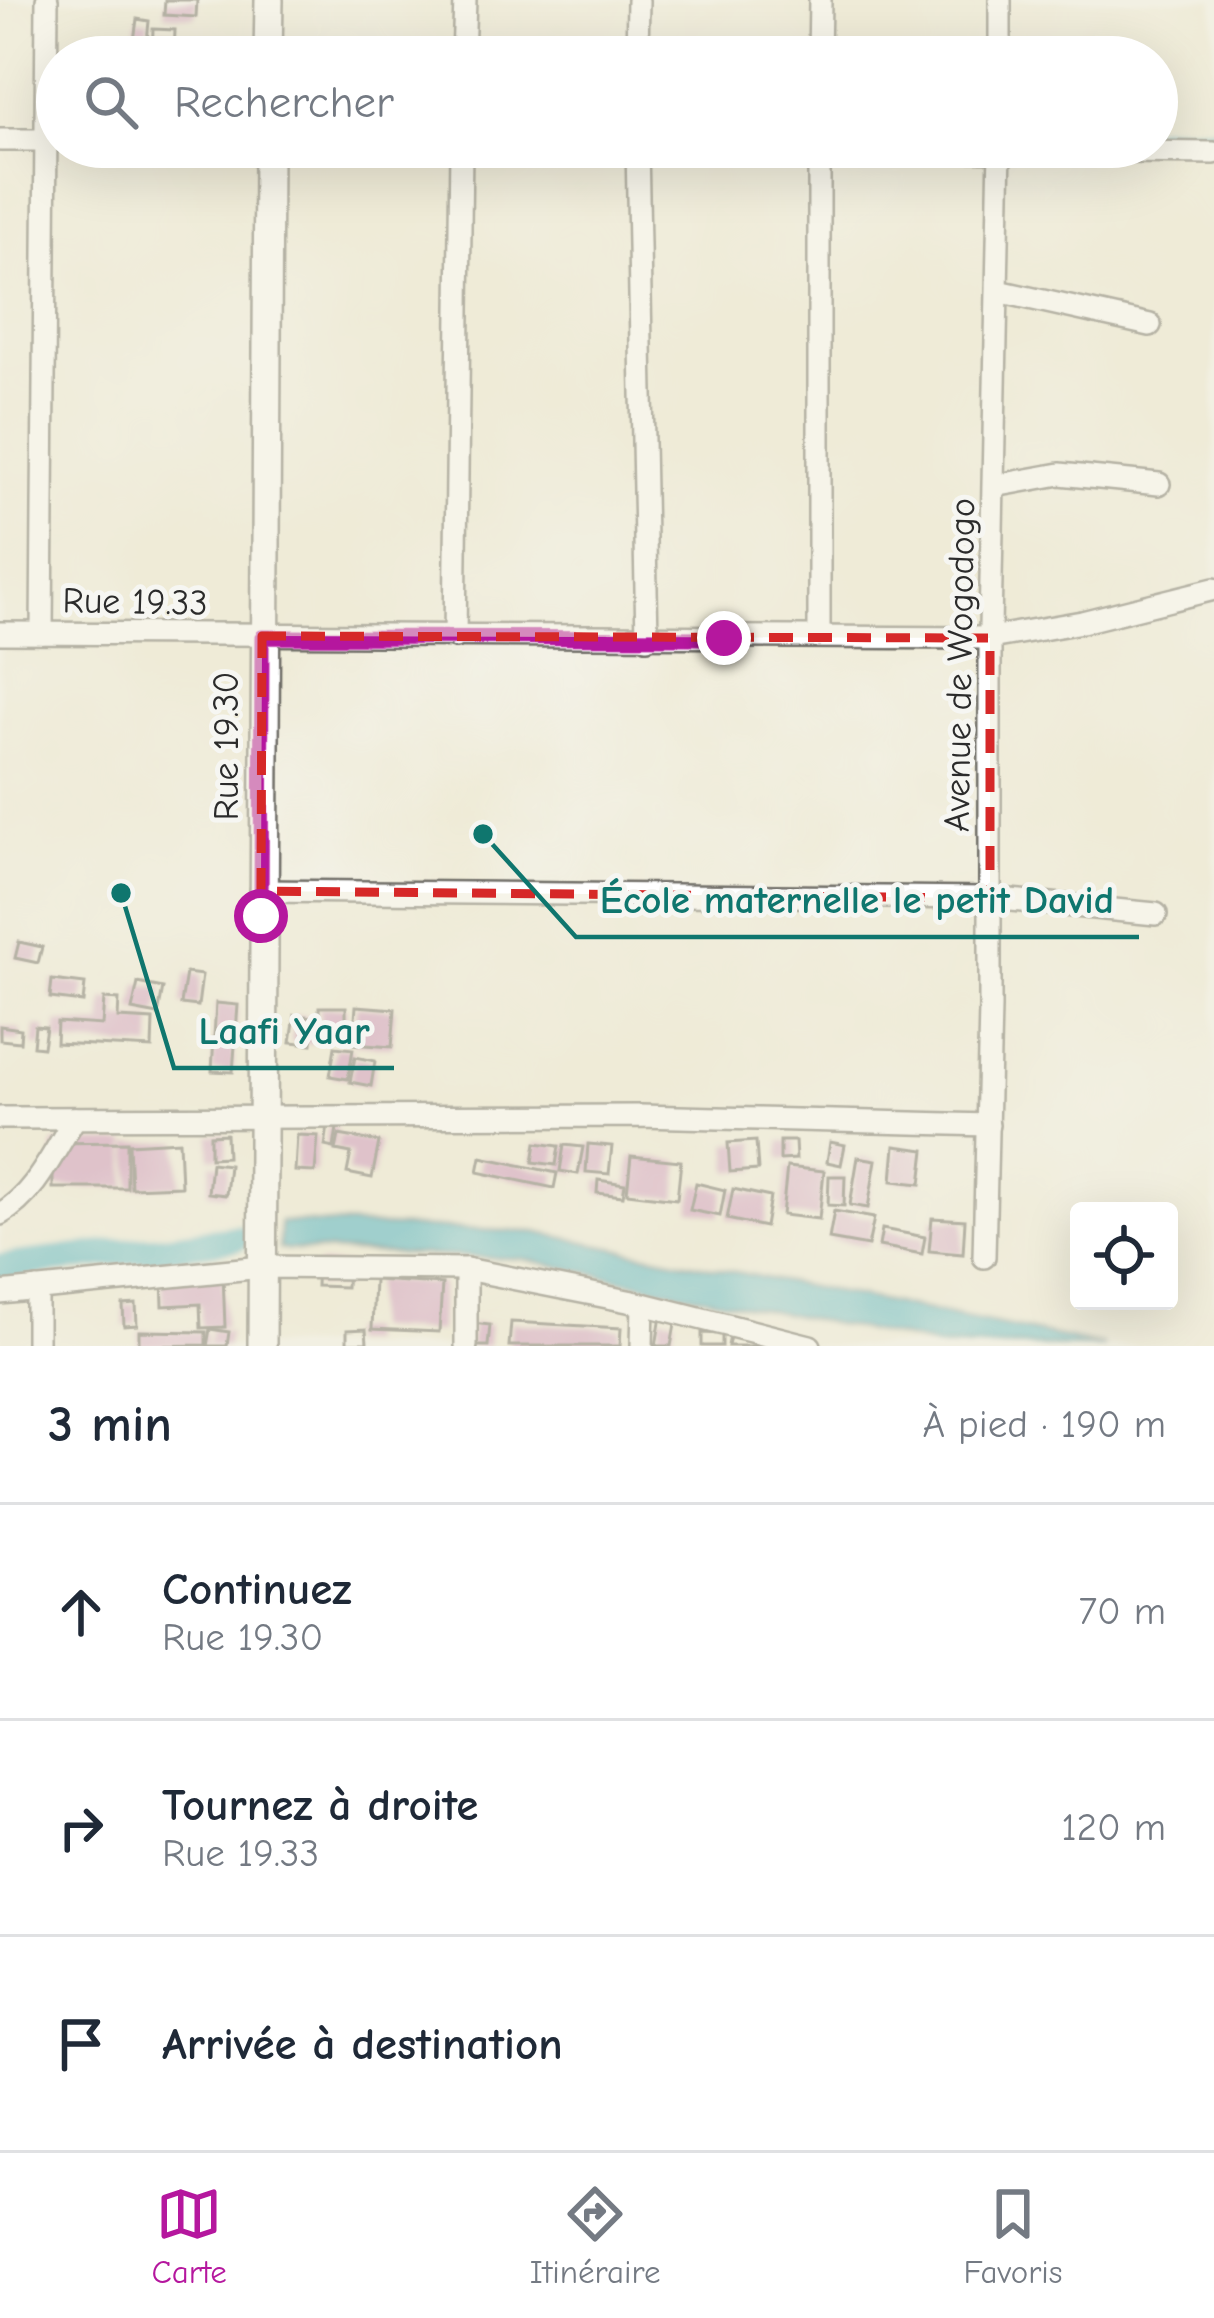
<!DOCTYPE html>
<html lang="fr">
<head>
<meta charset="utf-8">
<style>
  :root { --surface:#fff; --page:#f6f6f7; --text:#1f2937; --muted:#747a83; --line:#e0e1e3; --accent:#b5179e }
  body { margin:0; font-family:"Comic Neue",sans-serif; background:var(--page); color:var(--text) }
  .controls { position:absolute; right:36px; bottom:36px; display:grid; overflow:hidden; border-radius:12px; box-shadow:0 12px 48px #0002 }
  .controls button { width:108px; height:108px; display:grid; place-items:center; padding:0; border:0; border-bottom:3px solid var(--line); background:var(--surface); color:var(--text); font:60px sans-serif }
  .stop { position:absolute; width:36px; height:36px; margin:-27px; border:9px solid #b5179e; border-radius:50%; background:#fff }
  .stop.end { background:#b5179e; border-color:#fff; box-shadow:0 3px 12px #0008 }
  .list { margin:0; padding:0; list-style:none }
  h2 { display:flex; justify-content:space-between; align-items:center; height:156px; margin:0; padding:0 48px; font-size:51px }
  h2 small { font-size:39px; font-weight:400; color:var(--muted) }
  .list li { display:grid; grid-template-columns:78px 1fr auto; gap:36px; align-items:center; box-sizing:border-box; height:216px; padding:0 48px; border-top:3px solid var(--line) }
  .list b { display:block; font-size:45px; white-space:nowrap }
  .list p { margin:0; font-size:39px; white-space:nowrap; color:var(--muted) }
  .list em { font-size:39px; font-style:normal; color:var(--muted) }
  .icon { flex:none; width:66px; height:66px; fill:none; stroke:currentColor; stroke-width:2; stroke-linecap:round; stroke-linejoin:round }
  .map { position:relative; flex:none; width:1214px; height:1346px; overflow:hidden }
  .search { position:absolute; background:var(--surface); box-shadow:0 12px 48px #0002; left:36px; right:36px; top:36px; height:132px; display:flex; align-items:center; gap:30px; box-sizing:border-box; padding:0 42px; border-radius:66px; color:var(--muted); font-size:45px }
  .sheet { height:804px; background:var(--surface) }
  nav { display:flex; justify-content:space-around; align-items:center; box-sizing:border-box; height:168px; border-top:3px solid var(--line); background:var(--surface); font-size:33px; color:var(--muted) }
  nav a { display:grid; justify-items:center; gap:6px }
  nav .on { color:var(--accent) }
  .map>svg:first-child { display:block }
</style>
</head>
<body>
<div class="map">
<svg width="1214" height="1346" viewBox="0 0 1214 1346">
  <rect width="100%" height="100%" fill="#f6f6f2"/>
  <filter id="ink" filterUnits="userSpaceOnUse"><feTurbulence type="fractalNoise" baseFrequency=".00833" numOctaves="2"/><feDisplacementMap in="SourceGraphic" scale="24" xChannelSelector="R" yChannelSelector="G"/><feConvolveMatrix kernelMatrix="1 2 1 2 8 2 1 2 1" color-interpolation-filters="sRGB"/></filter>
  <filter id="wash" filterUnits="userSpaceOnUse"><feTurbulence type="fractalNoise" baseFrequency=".004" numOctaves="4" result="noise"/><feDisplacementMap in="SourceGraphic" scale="48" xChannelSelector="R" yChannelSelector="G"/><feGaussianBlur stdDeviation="2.7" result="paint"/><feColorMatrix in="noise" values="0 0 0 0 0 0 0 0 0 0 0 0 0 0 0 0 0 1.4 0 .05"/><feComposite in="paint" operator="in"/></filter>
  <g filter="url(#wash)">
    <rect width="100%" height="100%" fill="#efebd7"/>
    <path fill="#42aec0" stroke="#366c76" stroke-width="3" d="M280,1222L536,1232L1105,1346H939L523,1259L279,1249Z"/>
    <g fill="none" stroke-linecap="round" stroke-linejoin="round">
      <path stroke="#42aec0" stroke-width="8" d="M1157,130L1214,131"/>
      <path stroke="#42aec0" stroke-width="27" d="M0,1267L236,1238"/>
    </g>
    <g id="blocks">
      <g fill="#cc90bb">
        <path d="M165,0H197L196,17L164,15Z"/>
        <path d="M137,19L149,21L147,42L134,41Z"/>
        <path d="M153,29L175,30L174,57H152Z"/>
        <path d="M19,942L42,947L38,963L15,958Z"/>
        <path d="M186,973L202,975L198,1006L181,1004Z"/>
        <path d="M52,980L85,984L83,1002L50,998Z"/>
        <path d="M138,983L163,988L158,1015L132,1010Z"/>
        <path d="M104,999L119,1000L118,1018L153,1020L152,1048L56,1043L57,1022L102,1025Z"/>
        <path d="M216,1003L238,1005L233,1072L212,1071Z"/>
        <path d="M356,1006L395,1009L392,1047L353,1044Z"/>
        <path d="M319,1007H346V1035L320,1036Z"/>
        <path d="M295,1015L315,1017L312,1044L291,1042Z"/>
        <path d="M0,1026L21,1029L20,1042L0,1040Z"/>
        <path d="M35,1026L46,1027L43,1047L33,1046Z"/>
        <path d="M335,1047L353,1049L348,1079L330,1076Z"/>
        <path d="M355,1057L375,1061L371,1086L350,1082Z"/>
        <path d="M328,1126L337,1128L334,1148L325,1146Z"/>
        <path d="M226,1134L227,1157L210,1158V1135Z"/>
        <path d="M297,1135L318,1136L315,1172L295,1171Z"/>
        <path d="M339,1135L379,1142L372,1178L347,1173L351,1153L336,1150Z"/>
        <path d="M179,1141L181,1186L131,1188L129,1144Z"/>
        <path d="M756,1141L758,1170L730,1172L728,1143Z"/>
        <path d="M780,1141H795L796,1159L780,1160Z"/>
        <path d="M127,1142V1188H53V1143Z"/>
        <path d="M830,1142L845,1145L841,1165L827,1162Z"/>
        <path d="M536,1143L559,1146L556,1165L533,1162Z"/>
        <path d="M588,1144L612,1146L609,1174L586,1172Z"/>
        <path d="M564,1145L583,1147L578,1174L560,1171Z"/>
        <path d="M895,1146L925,1150L921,1184L892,1181Z"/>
        <path d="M631,1156L681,1161L677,1199L627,1193Z"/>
        <path d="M481,1157L557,1173L554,1188L478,1172Z"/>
        <path d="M858,1157L876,1160L868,1208L850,1205Z"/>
        <path d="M211,1163L229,1165L226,1195L208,1193Z"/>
        <path d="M787,1167L824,1171L819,1219L782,1215Z"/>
        <path d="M829,1176H845L844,1206L828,1205Z"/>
        <path d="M598,1180L625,1184L623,1196L597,1193Z"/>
        <path d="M696,1183L725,1190L720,1216L690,1210Z"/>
        <path d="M733,1189L770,1197L765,1227L727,1219Z"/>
        <path d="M834,1211L874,1218L868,1246L829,1239Z"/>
        <path d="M932,1218L965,1220L963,1254L929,1251Z"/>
        <path d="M882,1229L925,1237L922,1254L879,1246Z"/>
        <path d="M317,1264L347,1265L346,1287L316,1286Z"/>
        <path d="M223,1275L225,1327L201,1328L200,1304L163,1306L162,1278Z"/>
        <path d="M374,1280L442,1284L439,1332L372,1329Z"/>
        <path d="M136,1304L137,1325L124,1326L123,1305Z"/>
        <path d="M661,1316L676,1319L671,1346H656Z"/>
        <path d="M511,1322L621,1328L620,1346H509Z"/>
        <path d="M472,1323L490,1325L488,1346H470Z"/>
        <path d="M210,1329L229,1332L227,1346H207Z"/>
        <path d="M366,1329L367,1343H347V1330Z"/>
        <path d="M139,1331L206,1332V1345L139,1346Z"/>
        <path d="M702,1333L722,1334V1346H702Z"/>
        <path d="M730,1336L769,1346H728Z"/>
      </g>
    </g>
  </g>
  <g filter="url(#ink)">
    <use href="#blocks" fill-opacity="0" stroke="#706e67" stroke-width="3"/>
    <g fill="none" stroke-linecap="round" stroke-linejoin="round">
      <defs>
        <g id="minor">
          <path d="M1000,0V57"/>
          <path d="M463,57L465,0"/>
          <path d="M637,57L638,0"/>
          <path d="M819,57L820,0"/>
          <path d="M0,140H57"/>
          <path d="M528,147H572"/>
          <path d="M637,147L647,638"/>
          <path d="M668,147L1214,153"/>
          <path d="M819,147V636"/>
          <path d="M998,291L1150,325"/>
          <path d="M994,486L1060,474L1159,484"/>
          <path d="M0,633L990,638L1082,622L1214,589"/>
          <path d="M42,633L47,0"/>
          <path d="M455,637L461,147"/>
          <path d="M261,891L990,898L1156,914"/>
          <path d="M0,1118L640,1116L988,1125"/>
          <path d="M0,1214C35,1195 54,1151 75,1118"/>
          <path d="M984,1257L990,1008V627L1000,147"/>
          <path d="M466,1269V1346"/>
          <path d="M37,1289V1346"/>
          <path d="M0,1293L262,1267L466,1269L643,1304L810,1346"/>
          <path d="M642,1346L643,1304"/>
        </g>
        <g id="tertiary">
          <path d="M268,57L269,0"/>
          <path d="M262,1346L268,147"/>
        </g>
      </defs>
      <use href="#minor" stroke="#706e67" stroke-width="26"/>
      <use href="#tertiary" stroke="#706e67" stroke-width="32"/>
      <use href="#minor" stroke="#fff" stroke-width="21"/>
      <use href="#tertiary" stroke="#fff" stroke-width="27"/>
    </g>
  </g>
  <g fill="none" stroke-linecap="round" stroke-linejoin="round" filter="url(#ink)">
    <path stroke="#b5179e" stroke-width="15" d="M261,916L262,637L724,638"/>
  </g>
  <path d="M0 0H1214V1346H0ZM262,636L990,638V898L261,891Z" fill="#efebd7" fill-opacity=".55" fill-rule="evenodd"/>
  <path fill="none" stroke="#d62828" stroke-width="9" stroke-dasharray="24 15" stroke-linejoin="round" d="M262,636L990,638V898L261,891Z"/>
  <g text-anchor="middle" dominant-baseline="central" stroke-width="10" stroke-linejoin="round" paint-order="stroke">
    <g font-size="36" fill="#2b2b2b" stroke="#f6f6f2">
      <text transform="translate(135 602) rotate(1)">Rue 19.33</text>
      <text transform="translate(960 665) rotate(-89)">Avenue de Wogodogo</text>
      <text transform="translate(226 746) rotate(-90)">Rue 19.30</text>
    </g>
  </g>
  <path fill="none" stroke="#0f766e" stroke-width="4.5" d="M483 834L576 937H1139M121 893L174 1068H394"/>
  <g fill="#0f766e" stroke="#f6f6f2" stroke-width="4.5">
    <circle cx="483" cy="834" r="12"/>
    <circle cx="121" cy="893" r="12"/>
  </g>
  <g font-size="39" text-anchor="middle" font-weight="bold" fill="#0f766e" stroke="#f6f6f2" stroke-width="10" stroke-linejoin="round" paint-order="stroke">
    <text x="857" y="913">École maternelle le petit David</text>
    <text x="284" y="1044">Laafi Yaar</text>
  </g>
</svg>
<div class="controls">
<button><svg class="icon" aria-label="locate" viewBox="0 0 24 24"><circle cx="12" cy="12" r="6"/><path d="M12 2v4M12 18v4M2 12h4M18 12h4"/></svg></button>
</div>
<div class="stop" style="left:261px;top:916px"></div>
<div class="stop end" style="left:724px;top:638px"></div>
<div class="search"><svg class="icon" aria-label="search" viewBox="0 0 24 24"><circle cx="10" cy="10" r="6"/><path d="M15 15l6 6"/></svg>Rechercher</div>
</div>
<section class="sheet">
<h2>3 min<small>À pied · 190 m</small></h2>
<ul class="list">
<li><svg class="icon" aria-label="ahead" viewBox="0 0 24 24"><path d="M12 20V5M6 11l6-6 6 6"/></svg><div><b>Continuez</b><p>Rue 19.30</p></div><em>70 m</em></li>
<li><svg class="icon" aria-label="right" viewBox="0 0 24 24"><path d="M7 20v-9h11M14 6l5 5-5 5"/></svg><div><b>Tournez à droite</b><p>Rue 19.33</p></div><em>120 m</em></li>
<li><svg class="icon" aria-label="arrive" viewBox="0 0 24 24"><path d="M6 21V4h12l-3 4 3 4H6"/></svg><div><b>Arrivée à destination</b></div></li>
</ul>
</section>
<nav>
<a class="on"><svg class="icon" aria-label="map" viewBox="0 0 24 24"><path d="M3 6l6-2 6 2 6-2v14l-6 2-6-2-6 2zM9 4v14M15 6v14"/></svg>Carte</a>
<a><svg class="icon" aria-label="directions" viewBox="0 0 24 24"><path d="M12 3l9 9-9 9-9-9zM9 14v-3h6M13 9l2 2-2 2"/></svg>Itinéraire</a>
<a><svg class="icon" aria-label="saved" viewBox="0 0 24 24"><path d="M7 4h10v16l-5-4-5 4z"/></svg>Favoris</a>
</nav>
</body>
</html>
